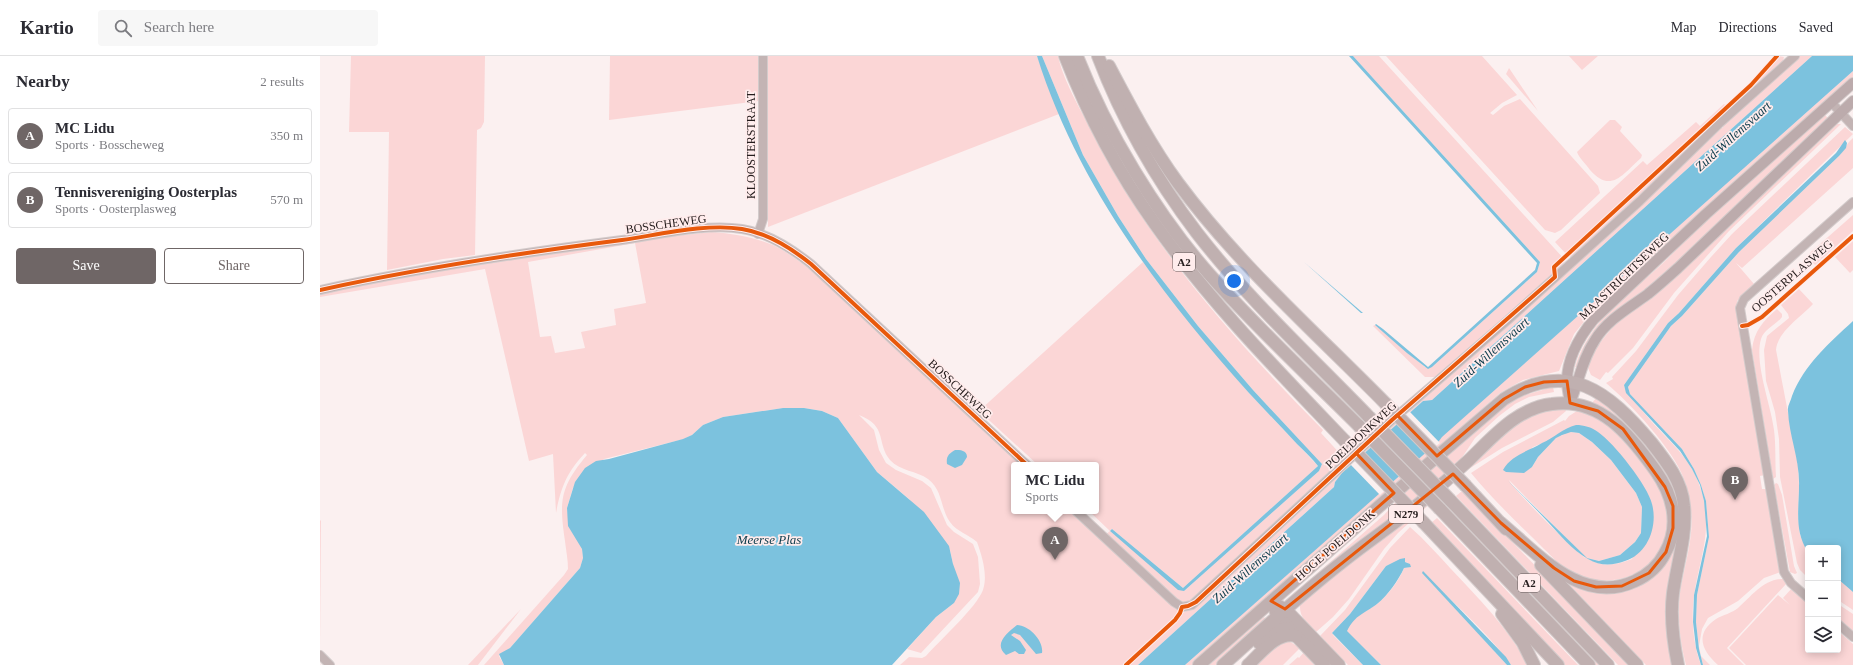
<!DOCTYPE html>
<html lang="en">
<head>
<meta charset="utf-8">
<style>
  :root { --surface:#fff; --page:#f7f7f7; --text:#2b2b33; --muted:#7c7c81; --line:#e1e1e2; --accent:#6f6666 }
  body { margin:0; font-family:"Times New Roman",serif; background:var(--page); color:var(--text) }
  .controls { position:absolute; right:12px; bottom:12px; display:grid; overflow:hidden; border-radius:4px; box-shadow:0 2px 10px #0003 }
  .controls button { width:36px; height:36px; display:grid; place-items:center; padding:0; border:0; border-bottom:1px solid var(--line); background:var(--surface); color:var(--text); font:20px sans-serif }
  .you { position:absolute; left:914px; top:225px; width:14px; height:14px; margin:-10px; border:3px solid #fff; border-radius:50%; background:#1a73e8; box-shadow:0 0 0 6px #1a73e833 }
  .badge { display:grid; place-items:center; width:26px; height:26px; border-radius:50%; background:var(--accent); color:#fff; font-size:13px; font-weight:700 }
  .pin { position:absolute; translate:-50% -33px; filter:drop-shadow(0 1px 2px #0008) }
  .pin::after { content:''; position:absolute; top:21px; width:14px; height:12px; background:inherit; clip-path:polygon(0 0,100% 0,50% 100%) }
  .popup { position:absolute; left:691px; top:406px; width:88px; height:52px; box-sizing:border-box; display:grid; place-content:center; border-radius:4px; background:var(--surface); filter:drop-shadow(0 1px 3px #0005); font-size:13px; white-space:nowrap; color:var(--muted) }
  .popup b { font-size:15px; color:var(--text) }
  .popup::after { content:''; position:absolute; left:50%; top:100%; margin-left:-8px; border:8px solid transparent; border-top-color:var(--surface) }
  .list { margin:0; padding:0; list-style:none }
  h2 { display:flex; justify-content:space-between; align-items:center; height:52px; margin:0; padding:0 16px; font-size:17px }
  h2 small { font-size:13px; font-weight:400; color:var(--muted) }
  .list li { display:grid; grid-template-columns:26px 1fr auto; gap:12px; align-items:center; box-sizing:border-box; height:56px; margin:0 8px 8px; padding:0 8px; border:1px solid var(--line); border-radius:4px }
  .list b { display:block; font-size:15px; white-space:nowrap }
  .list p { margin:0; font-size:13px; white-space:nowrap; color:var(--muted) }
  .list em { font-size:13px; font-style:normal; color:var(--muted) }
  .actions { display:flex; gap:8px; padding:12px 16px }
  .actions a { flex:1; padding:9px 0; border:1px solid var(--accent); border-radius:4px; text-align:center; font-size:14px; color:var(--accent) }
  .actions .main { background:var(--accent); color:#fff }
  .icon { flex:none; width:22px; height:22px; fill:none; stroke:currentColor; stroke-width:2; stroke-linecap:round; stroke-linejoin:round }
  .map { position:relative; flex:none; width:1533px; height:609px; overflow:hidden }
  header { display:flex; align-items:center; gap:24px; box-sizing:border-box; height:56px; padding:0 20px; background:var(--surface); border-bottom:1px solid var(--line) }
  header strong { font-size:19px }
  nav { display:flex; gap:22px; margin-inline-start:auto; font-size:14px }
  .search { width:280px; height:36px; background:var(--page); display:flex; align-items:center; gap:10px; box-sizing:border-box; padding:0 14px; border-radius:4px; color:var(--muted); font-size:15px }
  main { display:flex }
  aside { flex:1; background:var(--surface) }
  .map>svg:first-child { display:block }
</style>
</head>
<body>
<header>
<strong>Kartio</strong>
<div class="search"><svg class="icon" aria-label="search" viewBox="0 0 24 24"><circle cx="10" cy="10" r="6"/><path d="M15 15l6 6"/></svg>Search here</div>
<nav><a>Map</a><a>Directions</a><a>Saved</a></nav>
</header>
<main>
<aside>
<h2>Nearby<small>2 results</small></h2>
<ul class="list">
<li><span class="badge">A</span><div><b>MC Lidu</b><p>Sports · Bosscheweg</p></div><em>350 m</em></li>
<li><span class="badge">B</span><div><b>Tennisvereniging Oosterplas</b><p>Sports · Oosterplasweg</p></div><em>570 m</em></li>
</ul>
<div class="actions"><a class="main">Save</a><a>Share</a></div>
</aside>
<div class="map">
<svg width="1533" height="609" viewBox="0 0 1533 609">
  <rect width="100%" height="100%" fill="#fbf0f0"/>
  <g fill="#fbd6d6" fill-rule="evenodd">
    <path d="M31,0H165L164,66L161,72L157,74L155,199L123,203L67,214L69,76H29Z"/>
    <path d="M290,0H440L439,45L289,64Z"/>
    <path d="M448,0H717L739,58L448,171Z"/>
    <path d="M722,0H738C742,20 757,48 767,66C824,183 912,282 1003,374L1001,377L1024,402L870,546H859L785,479L790,475L769,455H776V409H718L659,355L823,206L875,273L930,338L998,410L863,532L792,473L790,475L864,535L999,415L1002,408L933,334L878,270L826,203L798,160L763,99Z"/>
    <path d="M1033,0H1059L1245,204L1242,210L1116,321H1105L1053,270L1055,269L1105,311H1112L1217,216L1220,206Z"/>
    <path d="M1066,0H1162L1197,39L1182,47L1170,57L1173,59L1184,50L1200,43L1278,130L1280,137L1241,174L1235,177L1225,174Z"/>
    <path d="M1249,0H1278L1262,14Z"/>
    <path d="M1459,0L1464,1L1463,5L1424,39L1420,41L1432,30Z"/>
    <path d="M1479,0H1492L1112,344L1103,345L1022,417L1015,426L1014,431L818,609H809L851,571L863,557L874,550L1027,408L1399,71L1403,72L1402,68Z"/>
    <path d="M1189,12L1218,55L1186,18Z"/>
    <path d="M1533,15V22L1275,252L1254,278L1239,315L1203,324L1180,337L872,609H865Z"/>
    <path d="M1404,48L1405,49C1392,61 1384,77 1372,89C1334,128 1293,163 1253,200L1251,201L1247,199L1235,186L1323,105L1327,109L1376,66L1380,70Z"/>
    <path d="M1505,59L1510,64L1338,225L1304,251L1259,311H1255C1270,263 1307,240 1342,208C1356,195 1368,180 1382,166C1421,129 1464,94 1505,59Z"/>
    <path d="M1290,64H1295L1302,71L1300,75L1322,99L1321,102C1303,118 1291,138 1270,114C1266,108 1259,102 1257,96Z"/>
    <path d="M1517,68H1521L1409,175L1354,237L1313,292L1288,317L1286,316L1280,324L1271,319L1268,312L1274,294L1296,267Z"/>
    <path d="M1525,71L1533,78L1416,192L1359,257L1348,267L1304,329L1305,333C1314,344 1322,355 1332,366C1350,386 1370,402 1379,428C1395,471 1380,499 1374,540C1371,562 1373,588 1381,609H1366C1360,585 1357,562 1360,537C1363,517 1369,497 1371,477C1373,459 1370,440 1364,423C1353,393 1311,348 1286,327L1293,323L1292,321L1316,295L1358,239L1391,201L1412,178Z"/>
    <path d="M1533,82V112L1422,212L1416,207L1434,228L1417,245V261L1445,419L1440,420L1442,433H1447L1461,516L1444,522L1418,545L1388,562L1382,573L1379,590L1381,600L1390,609H1383L1379,593L1376,566L1377,539L1389,481L1386,445L1381,429L1374,413L1362,393L1310,338L1308,331L1351,270L1362,260L1419,196L1519,100C1524,94 1527,87 1533,82Z"/>
    <path d="M1533,159V175L1495,209L1488,201L1491,196Z"/>
    <path d="M392,176C417,178 442,182 464,195C499,217 529,248 559,276C607,320 655,365 703,409H694V455H752L858,554L854,563L804,609H580L589,601L602,602L606,600C620,584 656,552 663,534C668,519 662,500 657,486C648,478 637,476 630,466C620,452 623,434 608,423C597,415 580,415 570,404C556,387 568,370 539,359L554,374L559,394L566,407L576,414L602,425L611,432L627,469L634,476L653,488L658,501L660,528L658,536L601,597L587,593L616,561L634,547L633,508L630,494L589,443L557,416L518,362L502,355L484,352H463L403,361L383,369L372,379L364,383L284,403L253,432L247,452L250,473L258,483L262,493L263,502L260,512L190,592L179,600L184,609H164L244,519L248,513C248,504 246,494 245,485C239,445 240,431 267,399L265,397C247,416 241,431 236,457L233,398L209,405L165,213L0,241V236L98,216L326,183ZM315,187L326,247L294,253L296,269L261,276L265,292L235,297L231,280L220,281L208,206Z"/>
    <path d="M1533,185V214L1530,217L1515,201Z"/>
    <path d="M1479,233L1493,248C1481,261 1457,276 1456,294L1478,409L1479,430L1478,461L1480,479L1488,496V522L1480,514L1477,507L1460,421L1459,383L1455,356L1446,325L1444,294L1447,280L1469,262L1468,258L1461,249Z"/>
    <path d="M1457,253L1462,258V261C1456,269 1444,273 1441,283C1434,307 1451,349 1454,374C1456,390 1455,405 1456,421L1453,423L1432,294C1434,275 1443,265 1457,253Z"/>
    <path d="M1233,331L1234,336L1209,341L1195,348L1179,360L1155,382L1139,406L1097,443L977,535L1064,459L1086,435L1113,411L1186,349L1205,339Z"/>
    <path d="M1277,341C1311,363 1350,411 1359,451L1354,609H1326L1243,522L1293,534L1345,503L1354,439L1271,348Z"/>
    <path d="M1226,353H1245L1246,355L1233,366L1182,392L1147,414L1078,477L1064,493L1029,543L1013,561L996,576C987,568 979,561 980,548L1198,366Z"/>
    <path d="M1257,355C1275,355 1295,375 1306,388C1320,404 1333,419 1343,439C1345,443 1348,449 1349,453C1356,509 1299,540 1251,517C1241,512 1232,500 1224,493C1199,468 1173,444 1151,417L1183,396L1244,364L1245,365L1249,360ZM1265,370L1332,448L1312,503C1296,509 1283,512 1267,502L1279,505L1300,499L1315,486L1321,477L1322,451L1316,437L1291,404L1272,386L1259,377L1251,376L1242,379L1236,382L1218,401L1212,411L1197,416L1194,415L1213,391ZM1189,424L1266,502C1256,497 1190,430 1189,424Z"/>
    <path d="M1456,427L1458,428L1462,439L1474,510L1477,517L1475,518L1470,516L1454,429Z"/>
    <path d="M1142,435L1158,450L1310,609H1298L1136,440Z"/>
    <path d="M1127,451L1134,456L1281,609H1275L1148,476L1131,458Z"/>
    <path d="M1117,462L1258,609H1245L1111,467Z"/>
    <path d="M1,464L0,591V465Z"/>
    <path d="M1090,471C1105,484 1118,499 1131,513C1159,543 1189,573 1208,609H1191C1169,577 1130,544 1102,516L1187,609H1061L1026,575C1034,559 1044,557 1057,548C1068,539 1079,525 1084,512L1089,511L1088,507L1085,506V502L1066,510L1030,558L1012,577L1014,580L1043,609H1028L1000,580L1025,554L1070,492Z"/>
    <path d="M1465,523L1467,527L1407,592L1424,609H1398C1382,595 1374,578 1396,563C1403,559 1412,557 1418,552C1432,540 1444,522 1465,523Z"/>
    <path d="M1518,523L1533,536V554L1518,544Z"/>
    <path d="M1472,532L1488,546V594H1518V575L1533,588V609H1426L1409,592L1458,539L1470,549L1463,542Z"/>
    <path d="M1518,548L1533,558V577L1518,564Z"/>
    <path d="M201,553L158,609H148Z"/>
    <path d="M944,561L947,565L898,609H889Z"/>
    <path d="M969,585L980,592L963,609H935L961,586Z"/>
    <path d="M984,596L995,609H969L978,601L979,602Z"/>
  </g>
  <g fill="#7cc2de">
    <path d="M717,0H722L763,99L798,160L826,203L878,270L933,334L1002,408L999,415L864,535L858,534L790,475L792,473L863,532L998,410C992,402 984,395 977,388C961,371 945,354 929,337C841,239 757,128 717,0Z"/>
    <path d="M1029,0H1033L1220,206L1217,216L1112,311L1108,313L1087,297L1055,269L1056,268L1063,273L1108,311L1215,214L1217,207Z"/>
    <path d="M1492,0H1533V15L1122,381L1119,385L865,609H818L1014,431L1015,426L1022,417L1103,345L1112,344Z"/>
    <path d="M1525,84L1527,87L1526,92L1519,100L1419,196L1362,260L1351,270L1308,331L1310,338L1362,393L1374,413L1381,429L1386,445L1389,481L1377,539L1376,566L1379,593L1383,609H1381L1376,592L1373,566L1374,539L1387,480L1384,445L1380,429L1372,413L1360,395L1306,337L1304,329L1348,267L1359,257L1416,192L1516,97Z"/>
    <path d="M984,206L1043,257H1041Z"/>
    <path d="M1533,265V536L1518,523V492H1488V496C1474,475 1479,453 1479,430C1480,404 1469,380 1468,355C1467,350 1471,345 1472,340C1484,309 1509,287 1533,265Z"/>
    <path d="M463,352H484L502,355L518,362L557,416L604,456L629,490L633,508L640,527L639,538L634,547L616,561L572,609H184L179,598L190,592L260,512L263,502L262,493L248,470L247,452L255,426L265,412L276,405L289,403L363,383L372,379L383,369L403,361Z"/>
    <path d="M1256,369C1264,369 1271,371 1278,376C1294,387 1328,430 1332,448C1338,470 1328,498 1305,505C1292,510 1280,510 1268,503C1252,494 1240,479 1228,466C1215,452 1201,438 1188,425L1267,502L1279,505L1300,499L1315,486L1321,477L1322,451L1316,437L1291,404L1272,386L1259,377L1251,376L1242,379L1236,382L1218,401L1212,411L1204,417L1186,416L1183,414C1191,399 1209,395 1222,387C1234,382 1243,372 1256,369Z"/>
    <path d="M635,394C640,394 647,394 647,401L642,409L635,412L627,408C626,401 628,398 635,394Z"/>
    <path d="M1085,502V506L1090,508L1091,511L1084,512C1078,525 1068,539 1057,548C1044,558 1036,558 1027,575L1061,609H1043L1012,577L1030,558L1066,510L1080,503Z"/>
    <path d="M1103,515L1186,601L1191,609H1187L1102,517Z"/>
    <path d="M697,569C709,569 724,585 722,597L716,598L700,579L694,577L691,579L700,585L706,594L704,598H699L695,595L686,599C673,588 687,577 697,569Z"/>
  </g>
  <g fill="#fbf0f0">
    <path d="M1089,355L1120,387L1106,398L1076,366Z"/>
    <path d="M1043,396L1072,428L1060,439L1030,408Z"/>
  </g>
  <g fill="none" stroke-linecap="round" stroke-linejoin="round">
    <defs>
      <g id="minor">
        <path d="M1511,46L1533,70"/>
        <path d="M438,178L443,163V0"/>
        <path d="M0,234C100,212 200,197 302,184C338,179 386,167 422,173C448,177 471,192 491,208L707,409"/>
        <path d="M756,455L854,546L862,551L872,549L1072,364L1188,264L1320,145L1401,66L1475,0"/>
        <path d="M1488,542L1471,527L1464,516L1420,252L1424,243L1533,146"/>
        <path d="M1518,568L1533,581"/>
        <path d="M0,599L10,609"/>
      </g>
      <g id="major">
        <path d="M1250,347C1249,340 1247,332 1247,325C1247,302 1260,280 1274,263L1386,158L1533,27"/>
        <path d="M1250,347C1259,326 1262,303 1275,284C1287,264 1309,252 1328,238C1338,230 1348,221 1358,212L1533,45"/>
      </g>
      <g id="highway">
        <path d="M745,0C768,59 798,116 835,168C890,246 958,315 1024,384"/>
        <path d="M757,0C786,75 837,159 890,219C937,272 989,320 1039,370"/>
        <path d="M778,0C802,63 836,123 877,177C928,243 991,301 1049,361"/>
        <path d="M789,10C810,50 831,90 858,127C918,208 994,275 1065,347"/>
        <path d="M1146,430L1186,473"/>
        <path d="M1130,444L1288,609"/>
        <path d="M1120,453L1269,609"/>
        <path d="M1104,467L1238,609"/>
        <path d="M1221,509L1317,609"/>
        <path d="M959,550L965,553L1019,609"/>
        <path d="M955,553L957,560L1004,609"/>
        <path d="M1182,558L1203,587L1214,609"/>
        <path d="M939,587L954,575L969,572"/>
        <path d="M879,609L1064,446L1184,343C1248,302 1289,336 1331,386C1346,405 1362,425 1364,450C1367,479 1357,508 1353,537C1350,561 1353,585 1358,609"/>
        <path d="M903,609C942,574 980,539 1021,507C1047,486 1076,467 1102,445C1118,432 1134,418 1149,404C1173,381 1197,352 1232,348C1280,341 1310,379 1335,414C1353,439 1361,469 1345,497C1339,509 1328,519 1315,525C1262,550 1218,498 1181,467"/>
        <path d="M928,609C940,598 957,575 976,580"/>
      </g>
    </defs>
    <use href="#minor" stroke="#d3cbcb" stroke-width="10"/>
    <use href="#major" stroke="#d3cbcb" stroke-width="12"/>
    <use href="#highway" stroke="#d3cbcb" stroke-width="14"/>
    <use href="#minor" stroke="#c3b4b4" stroke-width="8"/>
    <use href="#major" stroke="#bcabac" stroke-width="10"/>
    <use href="#highway" stroke="#c0b0b0" stroke-width="12"/>
    <defs>
      <g id="highway-bridge">
        <path d="M1065,347L1146,430"/>
        <path d="M1049,361L1130,444"/>
        <path d="M1039,370L1120,453"/>
        <path d="M1024,384L1104,467"/>
      </g>
    </defs>
    <use href="#highway-bridge" stroke="#d3cbcb" stroke-width="14" stroke-linecap="butt"/>
    <use href="#highway-bridge" stroke="#c0b0b0" stroke-width="12"/>
    <defs>
      <g id="cycleway">
        <path d="M0,234C100,212 200,197 302,184C338,179 386,167 422,173C448,177 471,192 491,208L707,409"/>
        <path d="M1422,270L1428,269L1442,261L1533,180"/>
        <path d="M806,609L855,564L860,557L862,551L868,550L876,546L1072,364L1235,221L1234,211L1431,29L1457,0"/>
      </g>
    </defs>
    <use href="#cycleway" stroke="#ffecec" stroke-width="6"/>
    <use href="#cycleway" stroke="#e8590c" stroke-width="4"/>
  </g>
  <path fill="none" stroke="#e8590c" stroke-width="3" stroke-linejoin="round" d="M1247,325L1250,347L1278,355L1303,373L1345,431L1353,450V472L1346,496L1329,517L1302,530L1276,531L1254,525L1234,512L1181,467L1133,418L965,553L951,545L1074,437L1036,397L1077,359L1117,400L1184,343L1205,331L1224,326Z"/>
  <g text-anchor="middle" dominant-baseline="central" stroke-width="3.5" stroke-linejoin="round" paint-order="stroke">
    <g fill="#ffecec" stroke="#665a5a" stroke-width="1">
      <rect x="853" y="197" width="22" height="18" rx="3"/>
      <rect x="1069" y="449" width="34" height="18" rx="3"/>
      <rect x="1198" y="518" width="22" height="18" rx="3"/>
    </g>
    <g font-size="11" font-weight="bold" fill="#241c1c">
      <text x="864" y="206">A2</text>
      <text x="1086" y="458">N279</text>
      <text x="1209" y="527">A2</text>
    </g>
    <g font-size="12" fill="#241c1c" stroke="#ffecec">
      <text transform="translate(431 89) rotate(-90)">KLOOSTERSTRAAT</text>
      <text transform="translate(346 168) rotate(-8)">BOSSCHEWEG</text>
      <text transform="translate(1304 220) rotate(-44)">MAASTRICHTSEWEG</text>
      <text transform="translate(1472 220) rotate(-41)">OOSTERPLASWEG</text>
      <text transform="translate(640 333) rotate(43)">BOSSCHEWEG</text>
      <text transform="translate(1041 379) rotate(-43)">POELDONKWEG</text>
      <text transform="translate(1015 489) rotate(-41)">HOGE POELDONK</text>
    </g>
    <g font-size="13" font-style="italic" fill="#0b3b4b" stroke="#ffecec">
      <text transform="translate(1413 80) rotate(-42)">Zuid-Willemsvaart</text>
      <text transform="translate(1171 296) rotate(-42)">Zuid-Willemsvaart</text>
      <text x="449" y="483">Meerse Plas</text>
      <text transform="translate(930 512) rotate(-42)">Zuid-Willemsvaart</text>
    </g>
  </g>
</svg>
<div class="controls">
<button>+</button>
<button>−</button>
<button><svg class="icon" aria-label="layers" viewBox="0 0 24 24"><path d="M12 4l9 5-9 5-9-5zM3 14l9 5 9-5"/></svg></button>
</div>
<div class="you"></div>
<div class="pin badge" style="left:735px;top:504px">A</div>
<div class="popup"><b>MC Lidu</b>Sports</div>
<div class="pin badge" style="left:1415px;top:444px">B</div>
</div>
</main>
</body>
</html>
